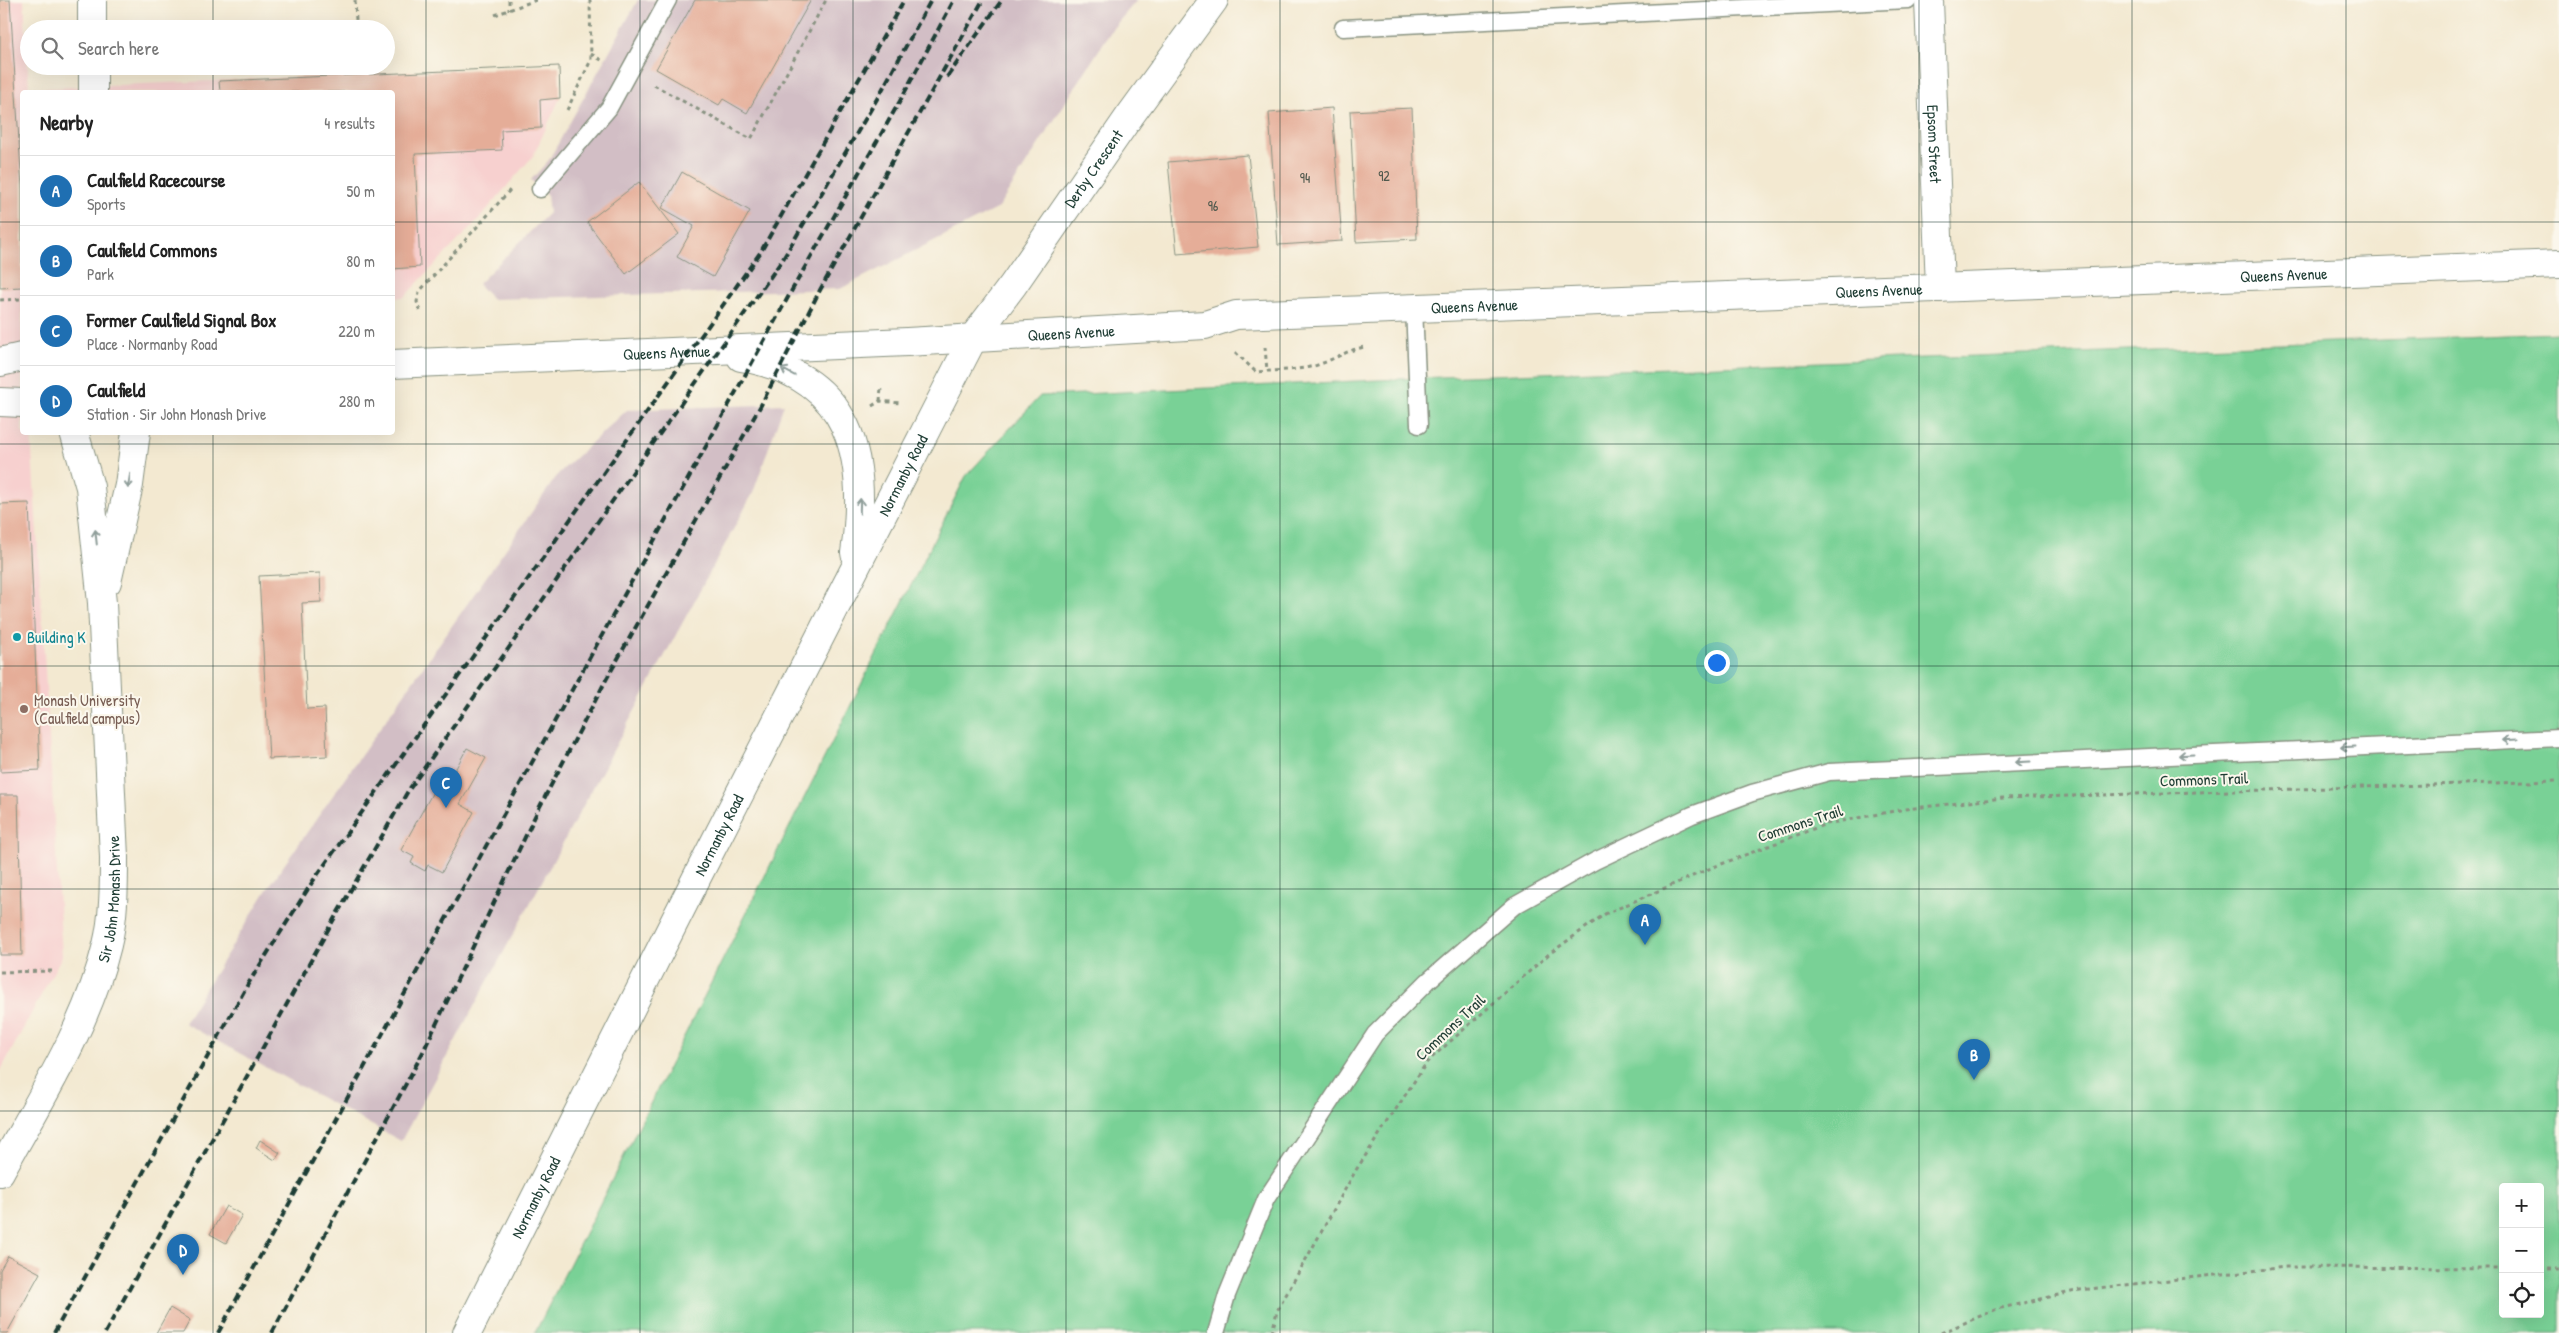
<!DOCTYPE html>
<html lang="en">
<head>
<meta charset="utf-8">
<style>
  :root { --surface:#fff; --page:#f2f2f2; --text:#222; --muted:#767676; --line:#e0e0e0; --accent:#1f6fb2 }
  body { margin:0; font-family:"Patrick Hand",sans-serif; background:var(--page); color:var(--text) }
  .controls { position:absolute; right:15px; bottom:15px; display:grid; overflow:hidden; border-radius:5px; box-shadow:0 5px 20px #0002 }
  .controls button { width:45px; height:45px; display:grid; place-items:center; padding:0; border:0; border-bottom:1px solid var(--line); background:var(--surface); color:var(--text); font:25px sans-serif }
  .you { position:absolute; left:1716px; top:662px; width:18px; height:18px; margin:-12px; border:4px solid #fff; border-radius:50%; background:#1a73e8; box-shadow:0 0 0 8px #1a73e833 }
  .badge { display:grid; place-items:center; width:32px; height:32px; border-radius:50%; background:var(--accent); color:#fff; font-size:16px; font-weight:700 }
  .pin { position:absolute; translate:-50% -41px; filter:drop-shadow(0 1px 2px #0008) }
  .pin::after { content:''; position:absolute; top:26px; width:18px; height:15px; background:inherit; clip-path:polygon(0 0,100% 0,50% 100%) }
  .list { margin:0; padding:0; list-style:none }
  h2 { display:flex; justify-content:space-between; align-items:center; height:65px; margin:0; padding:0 20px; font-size:21px }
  h2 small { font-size:16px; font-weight:400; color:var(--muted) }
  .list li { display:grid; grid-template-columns:32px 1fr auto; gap:15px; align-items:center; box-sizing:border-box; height:70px; padding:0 20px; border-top:1px solid var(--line) }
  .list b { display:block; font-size:19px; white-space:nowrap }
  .list p { margin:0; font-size:16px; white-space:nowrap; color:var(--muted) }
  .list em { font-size:16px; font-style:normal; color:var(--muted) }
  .icon { flex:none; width:28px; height:28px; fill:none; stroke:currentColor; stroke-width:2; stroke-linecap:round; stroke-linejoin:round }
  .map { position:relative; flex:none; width:2559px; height:1333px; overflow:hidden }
  .search { position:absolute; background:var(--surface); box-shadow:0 5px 20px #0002; left:20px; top:20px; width:375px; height:55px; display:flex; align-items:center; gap:12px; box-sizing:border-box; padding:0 18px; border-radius:28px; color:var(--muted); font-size:19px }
  .panel { position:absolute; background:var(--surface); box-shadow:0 5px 20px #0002; left:20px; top:90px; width:375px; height:345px; border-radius:5px }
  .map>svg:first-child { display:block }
</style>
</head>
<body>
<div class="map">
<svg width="2559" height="1333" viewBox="0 0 2559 1333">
  <rect width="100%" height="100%" fill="#fbf7ec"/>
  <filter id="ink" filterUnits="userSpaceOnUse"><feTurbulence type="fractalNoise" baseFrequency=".02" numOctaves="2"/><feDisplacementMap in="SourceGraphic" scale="10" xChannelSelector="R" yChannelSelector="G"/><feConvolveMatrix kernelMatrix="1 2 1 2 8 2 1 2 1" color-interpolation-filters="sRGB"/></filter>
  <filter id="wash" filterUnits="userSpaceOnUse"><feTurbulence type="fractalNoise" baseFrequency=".0096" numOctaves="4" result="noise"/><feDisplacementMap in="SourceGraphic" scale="20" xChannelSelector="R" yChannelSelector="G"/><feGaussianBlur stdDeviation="1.12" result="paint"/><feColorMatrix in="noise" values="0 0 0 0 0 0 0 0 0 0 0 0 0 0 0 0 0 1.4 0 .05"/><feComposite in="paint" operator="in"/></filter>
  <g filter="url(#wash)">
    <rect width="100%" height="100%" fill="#f3e9d1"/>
    <path fill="#f7d0cf" d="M0,0H24L29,89L559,66L560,98L533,156L477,221L404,297L393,298L392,92H22V432L31,433L62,956L0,1072Z"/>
    <g fill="#d2bec5">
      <path d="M638,0H1137L1113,28L998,208L840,289L492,299L478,284L549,213L547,195L531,180L549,160Z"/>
      <path d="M784,404L753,493L401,1141L184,1023L268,888L559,473L627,410Z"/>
    </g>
    <path fill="#79d196" stroke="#4c8765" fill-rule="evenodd" d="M2559,333V1333H535L966,476L1040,396L1441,377ZM2503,1187H2540V1314H2503Z"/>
    <g id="blocks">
      <g fill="#e5ad98">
        <path d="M0,0H10L22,188V287L0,288Z"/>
        <path d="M695,0H811L747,113L723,99L719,105L656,69Z"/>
        <path d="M559,66L560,98L540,100L541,128L501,130L502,150L415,154L420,267L392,269V92H220L219,81Z"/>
        <path d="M1332,108L1342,241L1278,245L1269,113Z"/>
        <path d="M1412,108L1417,239L1356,242L1350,111Z"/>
        <path d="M1248,155L1258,247L1177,254L1168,162Z"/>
        <path d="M682,172L750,211L713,277L677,257L694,226L662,208Z"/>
        <path d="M639,182L679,234L626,274L587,222Z"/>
        <path d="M29,503L40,770L0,772V504Z"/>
        <path d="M320,573L321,602L302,603L307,709L325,708L327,756L269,759L259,576Z"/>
        <path d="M467,748L486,758L460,804L474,812L442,872L428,865L425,871L411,863L414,857L401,850L434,790L442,794Z"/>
        <path d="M0,795H18L22,955H0Z"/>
        <path d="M260,1140L280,1153L275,1160L256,1148Z"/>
        <path d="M226,1206L242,1215L226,1243L210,1234Z"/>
        <path d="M8,1256L40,1273L7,1333H0V1270Z"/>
        <path d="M170,1308L190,1320L183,1333H156Z"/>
      </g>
    </g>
  </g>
  <g filter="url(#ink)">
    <use href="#blocks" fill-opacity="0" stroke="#899382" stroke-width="1"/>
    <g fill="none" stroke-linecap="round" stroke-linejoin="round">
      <defs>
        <g id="service">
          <path d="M1343,28L1908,0"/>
          <path d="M540,189L609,108L668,0"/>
          <path d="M1414,307L1419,425"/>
          <path d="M1216,1333L1227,1295L1266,1199L1375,1034L1428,981L1514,906L1595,861L1692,815L1752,793L1829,772L2559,738"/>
        </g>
        <g id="minor">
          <path id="s1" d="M1929,0L1940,288"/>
          <path id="s2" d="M973,338L1013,285L1129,117L1214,0"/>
          <path d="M0,362L22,357"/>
          <path d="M0,402L22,403"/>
        </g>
        <g id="tertiary">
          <path d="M92,0V29"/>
          <path d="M93,66V92"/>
          <path d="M741,357C852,376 869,456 855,553"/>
          <path id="s3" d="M392,364L907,342L1205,325L1236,315L2559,264"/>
          <path d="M107,582L129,485L136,432"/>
          <path id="s4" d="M0,1172C40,1099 87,1027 107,945C114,917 114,886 114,857L102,603L90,487L74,432"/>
          <path id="s5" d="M467,1333L697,877L973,338"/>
        </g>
      </defs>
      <use href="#service" stroke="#899382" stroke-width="19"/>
      <use href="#minor" stroke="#899382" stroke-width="30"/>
      <use href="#tertiary" stroke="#899382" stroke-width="30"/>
      <g stroke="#899382" stroke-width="3" stroke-dasharray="4 4" stroke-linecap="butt">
        <path d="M355,0L356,21"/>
        <path d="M509,0V10"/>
        <path d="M495,15L536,0"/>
        <path d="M591,54L603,61"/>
        <path d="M654,85L751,139L826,0"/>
        <path d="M567,110L591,60L590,0"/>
        <path d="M0,300L22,299"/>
        <path d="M420,311L417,302L419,292L510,190"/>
        <path d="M1265,347L1267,371"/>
        <path d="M1235,352L1256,372C1275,370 1295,371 1314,366C1332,361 1346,350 1365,347"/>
        <path d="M880,401L881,387"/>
        <path d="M872,406L880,401L900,403"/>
        <path d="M0,972L52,971"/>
        <path d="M2540,1269H2559"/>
        <path d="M1272,1333L1277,1311L1356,1170L1427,1062L1549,954L1605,914L1711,868L1826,824L1905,809L2003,798L2559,781"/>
        <path d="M1941,1333L1997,1309L2080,1290L2286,1267L2503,1268"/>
      </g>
      <use href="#service" stroke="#fff" stroke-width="16"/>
      <use href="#minor" stroke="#fff" stroke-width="28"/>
      <use href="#tertiary" stroke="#fff" stroke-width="28"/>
      <g stroke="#1f3d34" stroke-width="4" stroke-dasharray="8 4" stroke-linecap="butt">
        <path d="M947,77L1002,0"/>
        <path d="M54,1333L248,984L313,881L760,253L904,0"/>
        <path d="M105,1333L330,926L408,791L783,259L881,92L931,0"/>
        <path d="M218,1333L792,290L900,101L954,0"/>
        <path d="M272,1333L422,1054L536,814L607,678L761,405L820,290L983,0"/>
      </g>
    </g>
    <defs><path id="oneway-shaft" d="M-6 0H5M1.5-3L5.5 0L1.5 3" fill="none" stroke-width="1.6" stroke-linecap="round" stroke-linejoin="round" transform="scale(1.25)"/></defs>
    <g stroke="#8f9e9a">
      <use href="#oneway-shaft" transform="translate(788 372) rotate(-152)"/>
      <use href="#oneway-shaft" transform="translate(129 481) rotate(99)"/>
      <use href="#oneway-shaft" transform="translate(860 506) rotate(-88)"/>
      <use href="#oneway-shaft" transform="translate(96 537) rotate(-96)"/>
      <use href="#oneway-shaft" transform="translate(2510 740) rotate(177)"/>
      <use href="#oneway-shaft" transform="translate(2348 747) rotate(177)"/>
      <use href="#oneway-shaft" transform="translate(2186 755) rotate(177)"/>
      <use href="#oneway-shaft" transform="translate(2023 762) rotate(177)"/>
    </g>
  </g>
  <path fill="none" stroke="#1f3d34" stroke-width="1" stroke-opacity="0.55" d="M213,0V29M426,0V1333M640,0V1333M853,0V1333M1066,0V1333M1280,0V1333M1493,0V1333M1706,0V1333M1919,0V1333M2132,0V1333M2346,0V1333M213,66V92M0,222H22M392,222H2559M213,432V1333M0,444H2559M0,666H2559M0,889H2559M0,1111H2559"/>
  <circle fill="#0f9aa8" stroke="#fbf7ec" stroke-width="2" cx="17" cy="637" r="5"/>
  <circle fill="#8d6e63" stroke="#fbf7ec" stroke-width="2" cx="24" cy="709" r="5"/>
  <g text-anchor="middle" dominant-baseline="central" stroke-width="4" stroke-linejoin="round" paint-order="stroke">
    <g font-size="14" fill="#50594d">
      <text x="1384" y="175">92</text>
      <text x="1305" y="177">94</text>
      <text x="1213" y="205">96</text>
    </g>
    <g font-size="16" fill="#1f3d34" stroke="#fbf7ec">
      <text stroke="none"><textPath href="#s1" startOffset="144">Epsom Street</textPath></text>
      <text stroke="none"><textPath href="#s2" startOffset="208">Derby Crescent</textPath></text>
      <text stroke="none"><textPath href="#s3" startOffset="1895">Queens Avenue</textPath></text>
      <text stroke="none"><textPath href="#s3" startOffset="1490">Queens Avenue</textPath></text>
      <text stroke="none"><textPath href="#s3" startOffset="1085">Queens Avenue</textPath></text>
      <text stroke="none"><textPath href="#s3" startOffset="680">Queens Avenue</textPath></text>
      <text stroke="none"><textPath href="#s3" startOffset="275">Queens Avenue</textPath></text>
      <text stroke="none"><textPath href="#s5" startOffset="962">Normanby Road</textPath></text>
      <text transform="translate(2204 779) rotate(-2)">Commons Trail</text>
      <text transform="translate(1800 823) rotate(-18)">Commons Trail</text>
      <text stroke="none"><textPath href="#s5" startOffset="558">Normanby Road</textPath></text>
      <text stroke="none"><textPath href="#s4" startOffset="298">Sir John Monash Drive</textPath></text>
      <text transform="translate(1450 1027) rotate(-43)">Commons Trail</text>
      <text stroke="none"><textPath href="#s5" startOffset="152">Normanby Road</textPath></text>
    </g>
    <g font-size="16" fill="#0d838f" stroke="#fbf7ec" text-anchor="start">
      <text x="27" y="637">Building K</text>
    </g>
    <g font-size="16" fill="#785e54" stroke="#fbf7ec" text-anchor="start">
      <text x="34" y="700">Monash University<tspan x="34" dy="18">(Caulfield campus)</tspan></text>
    </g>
  </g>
</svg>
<div class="controls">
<button>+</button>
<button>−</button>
<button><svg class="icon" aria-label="locate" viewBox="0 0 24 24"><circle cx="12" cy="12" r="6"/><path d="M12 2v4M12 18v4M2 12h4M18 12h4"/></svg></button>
</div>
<div class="you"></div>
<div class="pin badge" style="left:1645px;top:945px">A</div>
<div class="pin badge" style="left:1974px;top:1080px">B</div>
<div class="pin badge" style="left:446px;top:808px">C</div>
<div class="pin badge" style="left:183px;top:1275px">D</div>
<div class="search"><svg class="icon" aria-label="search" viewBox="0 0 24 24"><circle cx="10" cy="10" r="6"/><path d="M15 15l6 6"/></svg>Search here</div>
<section class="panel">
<h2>Nearby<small>4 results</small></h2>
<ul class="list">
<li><span class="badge">A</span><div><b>Caulfield Racecourse</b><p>Sports</p></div><em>50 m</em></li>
<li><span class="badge">B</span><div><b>Caulfield Commons</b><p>Park</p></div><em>80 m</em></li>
<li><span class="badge">C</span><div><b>Former Caulfield Signal Box</b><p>Place · Normanby Road</p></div><em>220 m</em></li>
<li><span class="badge">D</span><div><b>Caulfield</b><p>Station · Sir John Monash Drive</p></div><em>280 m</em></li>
</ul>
</section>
</div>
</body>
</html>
